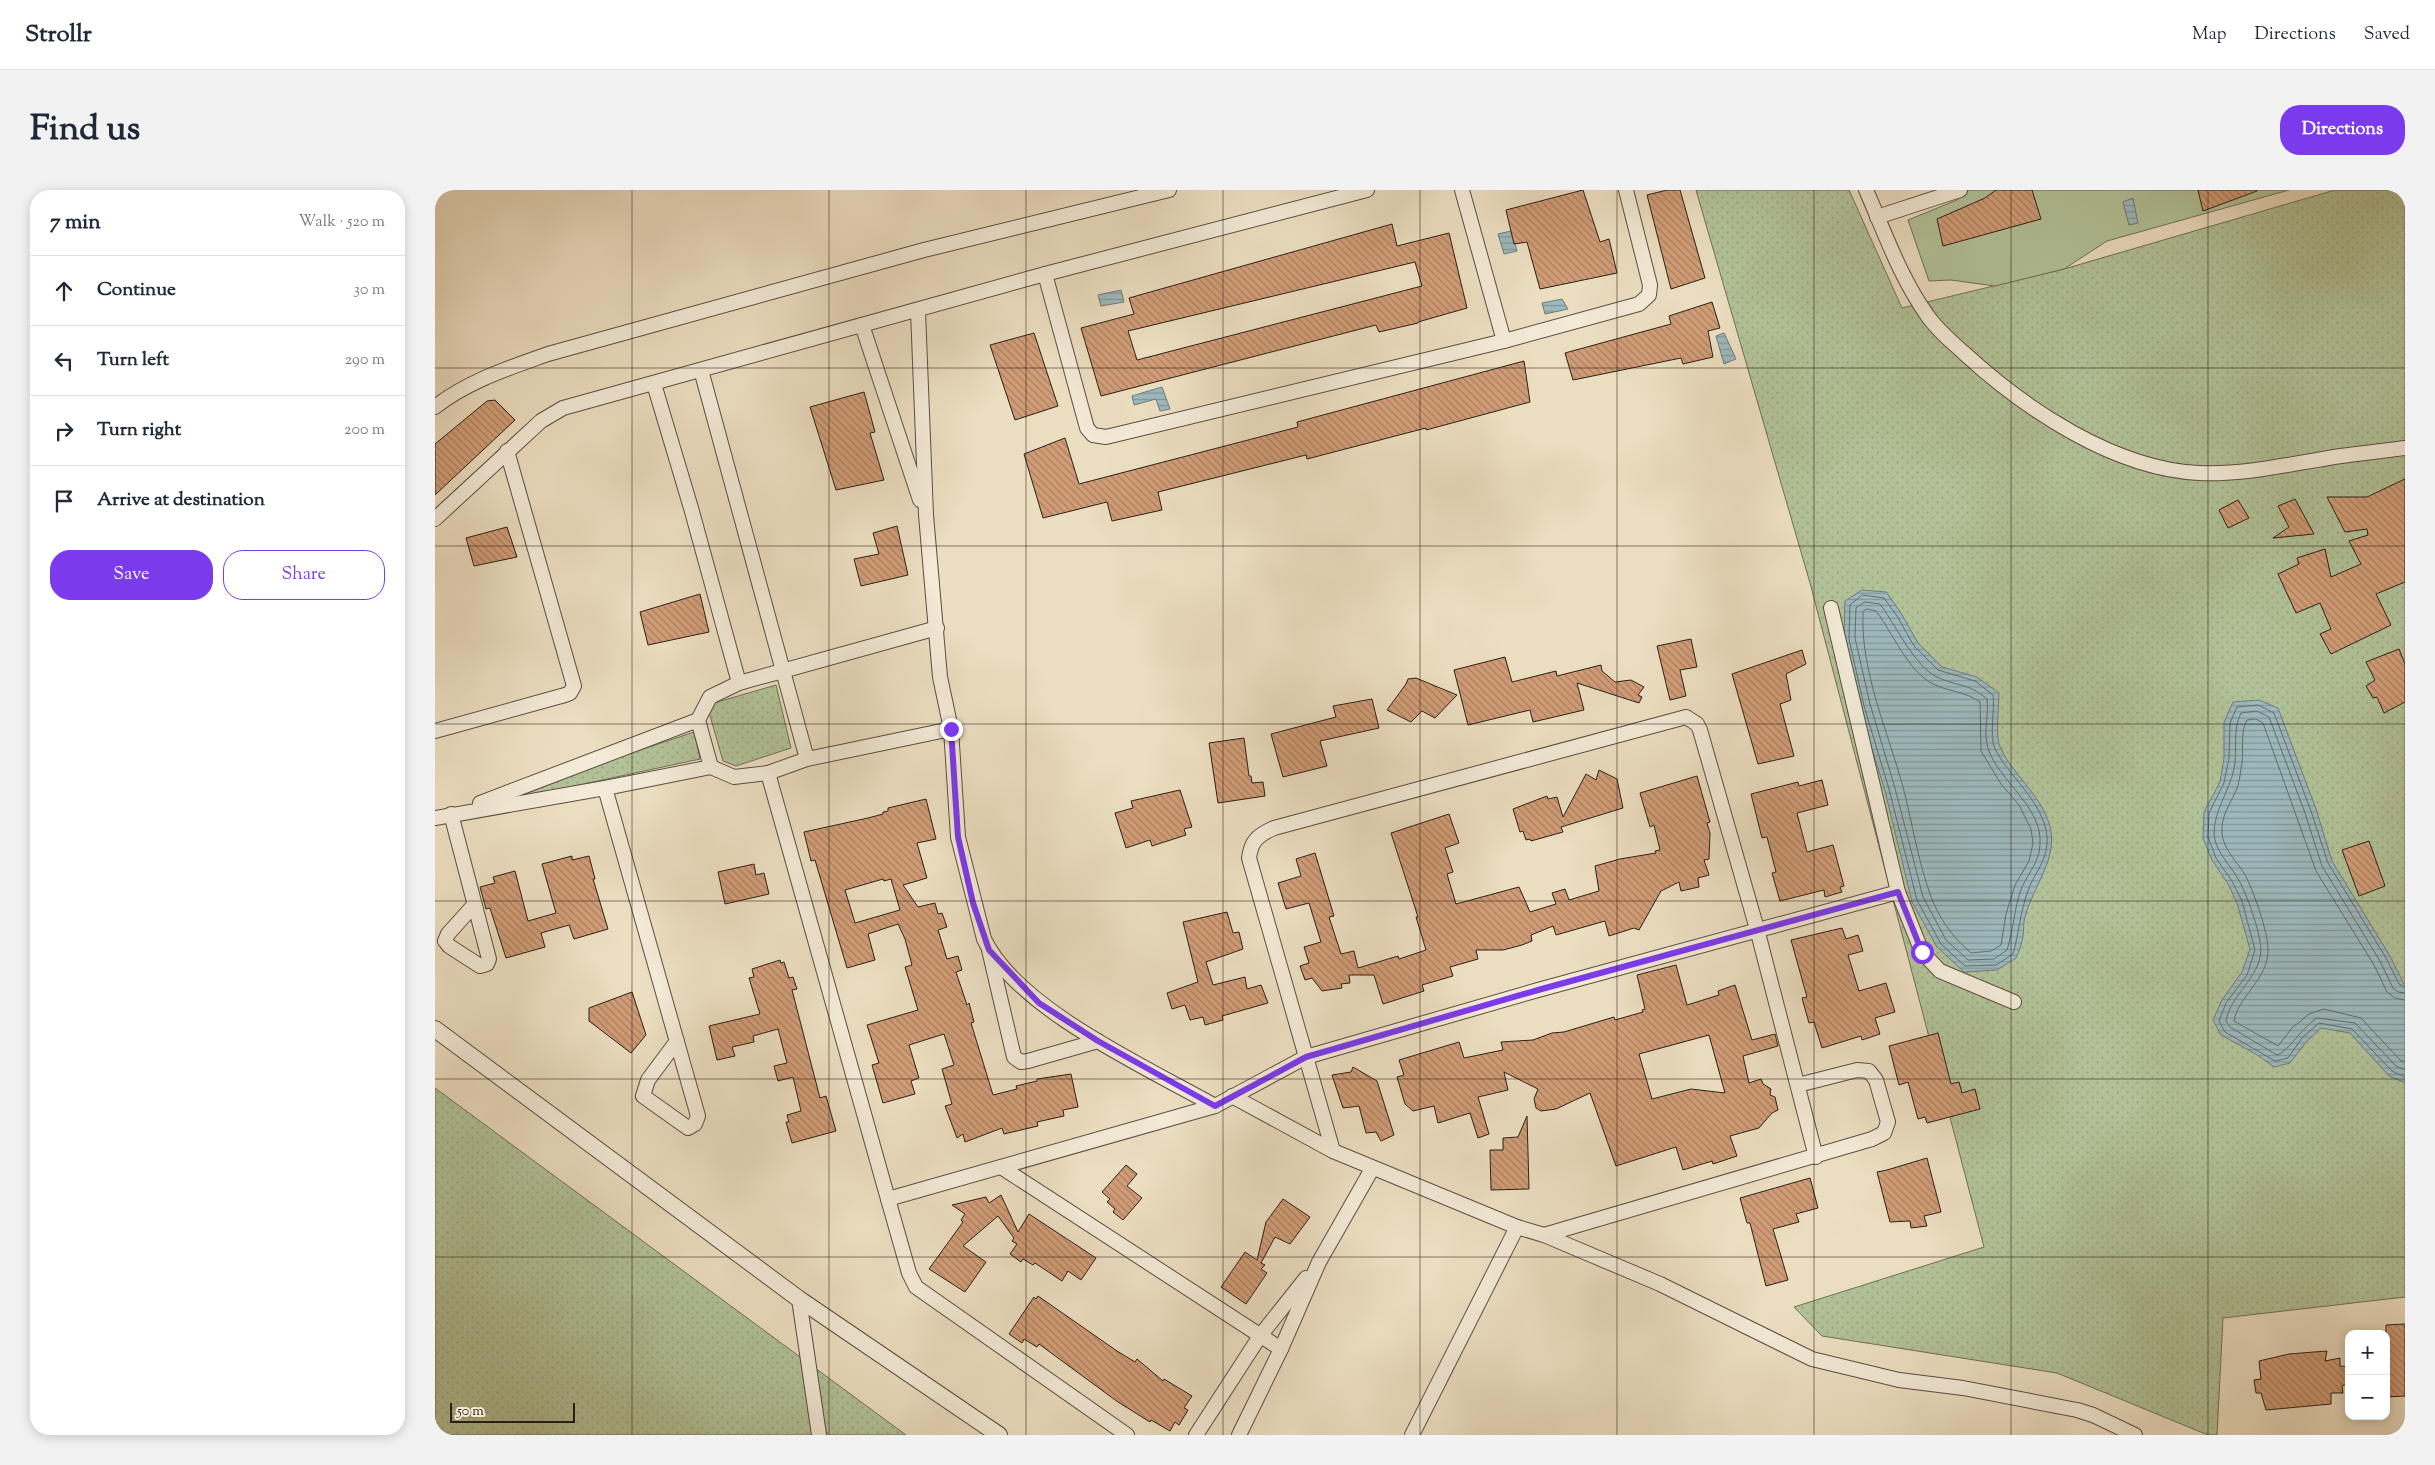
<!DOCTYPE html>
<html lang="en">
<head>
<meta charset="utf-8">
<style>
  :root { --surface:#fff; --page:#f2f2f3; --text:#1f2937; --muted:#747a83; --line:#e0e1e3; --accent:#7c3aed }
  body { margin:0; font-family:"Sorts Mill Goudy",serif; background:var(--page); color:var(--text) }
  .controls { position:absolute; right:15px; bottom:15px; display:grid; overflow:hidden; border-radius:10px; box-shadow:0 2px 12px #0003 }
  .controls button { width:45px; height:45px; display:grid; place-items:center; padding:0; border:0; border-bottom:1px solid var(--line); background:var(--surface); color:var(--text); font:25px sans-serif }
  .scale { position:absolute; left:15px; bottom:12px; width:125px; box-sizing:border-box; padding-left:5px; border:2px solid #2b1f16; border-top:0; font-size:14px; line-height:18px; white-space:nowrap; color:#2b1f16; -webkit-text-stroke:4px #f3ead7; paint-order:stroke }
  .stop { position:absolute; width:15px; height:15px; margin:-11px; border:4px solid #7c3aed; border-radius:50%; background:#fff }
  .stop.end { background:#7c3aed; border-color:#fff; box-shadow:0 1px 5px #0008 }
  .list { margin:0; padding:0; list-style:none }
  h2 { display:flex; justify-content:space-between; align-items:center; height:65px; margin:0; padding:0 20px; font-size:21px }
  h2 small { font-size:16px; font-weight:400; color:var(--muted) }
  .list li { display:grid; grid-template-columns:32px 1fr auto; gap:15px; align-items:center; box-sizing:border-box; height:70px; padding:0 20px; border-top:1px solid var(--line) }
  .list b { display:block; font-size:19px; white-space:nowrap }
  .list em { font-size:16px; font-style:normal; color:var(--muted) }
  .actions { display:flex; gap:10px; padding:15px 20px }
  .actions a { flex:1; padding:11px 0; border:1px solid var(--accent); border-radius:20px; text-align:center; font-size:18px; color:var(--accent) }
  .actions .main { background:var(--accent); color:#fff }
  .icon { flex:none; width:28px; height:28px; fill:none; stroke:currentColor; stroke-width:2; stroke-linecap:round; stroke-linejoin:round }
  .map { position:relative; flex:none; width:1970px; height:1245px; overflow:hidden; border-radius:20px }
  header { display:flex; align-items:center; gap:30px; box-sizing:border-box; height:70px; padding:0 25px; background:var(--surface); border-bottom:1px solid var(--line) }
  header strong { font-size:24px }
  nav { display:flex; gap:28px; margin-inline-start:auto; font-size:18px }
  .intro { display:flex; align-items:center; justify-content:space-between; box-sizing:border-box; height:120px; padding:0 30px }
  h1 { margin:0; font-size:35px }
  .button { padding:12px 22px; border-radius:20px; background:var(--accent); color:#fff; font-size:18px; font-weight:700 }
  main { display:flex; gap:30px; padding:0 30px }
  aside { flex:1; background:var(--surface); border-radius:20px; box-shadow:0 2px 12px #0003 }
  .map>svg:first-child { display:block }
</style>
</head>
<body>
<header>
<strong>Strollr</strong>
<nav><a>Map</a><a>Directions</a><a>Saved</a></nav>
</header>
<div class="intro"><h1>Find us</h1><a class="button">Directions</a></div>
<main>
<aside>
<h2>7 min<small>Walk · 520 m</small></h2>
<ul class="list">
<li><svg class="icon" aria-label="ahead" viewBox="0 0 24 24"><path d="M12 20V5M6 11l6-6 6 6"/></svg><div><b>Continue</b></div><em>30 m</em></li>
<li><svg class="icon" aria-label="left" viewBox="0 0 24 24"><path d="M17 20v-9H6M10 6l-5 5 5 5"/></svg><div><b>Turn left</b></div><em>290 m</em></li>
<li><svg class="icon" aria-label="right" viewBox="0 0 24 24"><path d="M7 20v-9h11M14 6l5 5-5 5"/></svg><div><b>Turn right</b></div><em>200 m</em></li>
<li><svg class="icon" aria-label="arrive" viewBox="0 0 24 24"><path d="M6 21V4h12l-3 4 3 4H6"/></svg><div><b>Arrive at destination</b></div></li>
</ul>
<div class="actions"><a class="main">Save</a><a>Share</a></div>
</aside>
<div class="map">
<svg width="1970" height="1245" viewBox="0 0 1970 1245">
  <defs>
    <pattern id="grass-dots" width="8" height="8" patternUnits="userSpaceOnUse" patternTransform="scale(1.25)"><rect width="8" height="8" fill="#b2c298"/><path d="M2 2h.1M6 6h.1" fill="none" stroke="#99a682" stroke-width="1.8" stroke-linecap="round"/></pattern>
    <pattern id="water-rules" width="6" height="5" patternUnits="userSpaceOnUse" patternTransform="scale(1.25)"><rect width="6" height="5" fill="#9db9bd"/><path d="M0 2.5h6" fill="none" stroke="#809699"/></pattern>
    <pattern id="building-back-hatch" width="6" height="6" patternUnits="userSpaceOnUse" patternTransform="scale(1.25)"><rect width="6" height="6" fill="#d19d77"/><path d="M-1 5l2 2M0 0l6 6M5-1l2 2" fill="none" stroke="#aa7f61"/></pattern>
  </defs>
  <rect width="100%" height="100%" fill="#ecdec1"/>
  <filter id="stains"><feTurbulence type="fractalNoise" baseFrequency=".004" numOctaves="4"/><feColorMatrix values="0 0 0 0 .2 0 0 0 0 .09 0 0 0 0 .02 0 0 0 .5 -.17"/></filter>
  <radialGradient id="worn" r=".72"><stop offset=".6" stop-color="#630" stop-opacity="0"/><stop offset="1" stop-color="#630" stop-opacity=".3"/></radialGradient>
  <g fill="url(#grass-dots)" stroke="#6e7057">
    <path d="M1261,0H1414L1467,118L1629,79L1900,0H1970V1107L1788,1128L1782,1245H1773L1622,1183L1387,1146L1359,1117L1549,1057L1375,393Z"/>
    <path d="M341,495L356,558L301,576L288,571L272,515Z"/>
    <path d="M259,542L265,569L93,606L80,602Z"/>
    <path d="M0,898L471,1245H0Z"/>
  </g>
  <path fill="#b2c298" stroke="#6e7057" d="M1533,0H1854L1672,51L1629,79L1560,96L1516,90L1494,91L1473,30L1522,10Z"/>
  <g fill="url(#water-rules)" stroke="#6f7b7a">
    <path d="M1698,8L1703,33L1694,35L1688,12Z"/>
    <path d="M1076,41L1082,61L1069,64L1063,44Z"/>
    <path d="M686,100L689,112L666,116L663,105Z"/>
    <path d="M1127,109L1133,119L1110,124L1107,113Z"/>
    <path d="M1289,143L1301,169L1289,174L1281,146Z"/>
    <path d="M727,197L735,219L725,221L721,209L699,215L697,206Z"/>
    <path d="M1427,400L1451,402L1466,423L1483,453L1507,477L1542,487L1564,503C1564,516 1560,546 1565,557C1577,584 1605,604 1614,633C1625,668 1598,695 1590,727C1588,733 1589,740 1588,746C1587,754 1584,761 1581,768L1562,780L1529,782L1502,757L1477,712L1450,601L1424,517L1409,449L1410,411Z"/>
    <path d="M1824,510L1843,518L1881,619L1897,671L1955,766L1970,796V893L1954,886L1915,843L1886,838L1871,852L1855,873L1839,877L1821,864L1786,845L1778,830L1787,810L1807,782L1815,759L1802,713L1793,694L1777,670L1768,648L1769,622L1785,592L1789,568V532L1798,512Z"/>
  </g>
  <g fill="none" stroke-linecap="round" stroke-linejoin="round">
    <g stroke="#646c6a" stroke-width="1">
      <path d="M1428,405L1449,408L1462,426L1479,456L1503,480L1540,491L1558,505C1560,519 1554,547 1560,559C1576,590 1615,617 1612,655C1610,674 1598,685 1593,701C1585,722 1584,743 1578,764L1561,775L1530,776L1506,754L1482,710L1454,599L1429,516L1414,449L1415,415Z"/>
      <path d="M1430,412L1445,414C1460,434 1480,477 1502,487C1523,497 1532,492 1552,509C1554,524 1548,543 1553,558C1563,591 1608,616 1605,655C1604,672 1594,682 1587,697C1579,717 1579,739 1572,760L1559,769L1533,770L1511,750L1488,707L1460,598L1435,514L1420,448L1421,418Z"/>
      <path d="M1432,419L1441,421C1458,443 1472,480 1498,494C1514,502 1530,501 1545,512L1546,561L1566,594L1584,615L1596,639L1598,653L1594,671L1580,695L1571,724L1566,755L1556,761L1536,763C1518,748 1503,727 1495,704C1483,670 1477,632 1468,597C1453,542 1425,480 1428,422Z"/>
      <path d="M1970,797L1964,794L1951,768L1893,673L1876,621L1839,523L1823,515L1802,517L1795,533L1794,568L1789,593L1774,623L1773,647L1781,668L1797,691L1807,711L1820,760L1812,785L1791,813L1784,831L1790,842L1840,871L1853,868L1867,848L1884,833L1917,839L1957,881L1970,887"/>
      <path d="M1970,803L1963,802L1958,798L1945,771L1887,676L1870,623L1834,527L1822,521L1806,523C1797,540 1803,560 1799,579C1794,602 1779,620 1779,644C1780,660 1794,674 1802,687C1811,701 1826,744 1826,760C1825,788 1795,805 1791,831L1795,837L1842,865C1853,862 1868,836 1882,828L1920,833L1961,876L1970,880"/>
      <path d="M1970,810L1960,808L1952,802L1939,775L1881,681L1828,533L1821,529L1812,530C1804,543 1810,564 1806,578C1805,586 1804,594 1801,601C1794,615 1786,627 1787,643C1788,658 1801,671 1809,683C1818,699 1833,742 1833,759C1834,789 1803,806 1799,831L1843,856L1857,838L1874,824L1889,819L1926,828L1965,870L1970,872"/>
    </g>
  </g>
  <g fill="url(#building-back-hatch)" stroke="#2b1f16" fill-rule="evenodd">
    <path d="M1148,0L1165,52L1174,49L1182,83L1105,99L1092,52L1079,54L1071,20Z"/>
    <path d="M1232,0H1245L1270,88L1236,99L1212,5Z"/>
    <path d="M1561,0H1597L1606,29L1508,56L1502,29L1550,8Z"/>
    <path d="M1763,0H1822V1L1768,21Z"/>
    <path d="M957,34L962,56L1014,43L1032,118L983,132V133L944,142L941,135L666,206L646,138L699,124L694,108ZM980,72L987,96L702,170L693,141Z"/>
    <path d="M1277,112L1285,138L1273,141L1278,167L1248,174L1246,168L1138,190L1130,163L1236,134L1234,126Z"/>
    <path d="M599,143L623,216L580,230L555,155Z"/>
    <path d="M1089,171L1095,212L991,240V238L872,269L871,265L723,302L727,320L677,331L672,312L608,328L589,264L630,248L644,294L863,237L862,232Z"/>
    <path d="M429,202L440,242L435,243L449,290L401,300L375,217Z"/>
    <path d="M60,210L80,230L0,305V254L52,211Z"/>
    <path d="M1970,289V392L1941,404L1956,435L1896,464L1885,444L1896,439L1885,413L1861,423L1843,384L1864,374L1862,368L1890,359L1896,387L1926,374L1914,351L1933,345L1932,339L1910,342L1892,307H1932Z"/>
    <path d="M1860,309L1879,344L1838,348L1854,337L1843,316Z"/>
    <path d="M1803,310L1814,328L1793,338L1784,320Z"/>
    <path d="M462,336L473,385L426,396L419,369L444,364L438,343Z"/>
    <path d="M72,337L82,367L39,376L31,348Z"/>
    <path d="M265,404L274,442L213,455L205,422Z"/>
    <path d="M1256,449L1262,477L1245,480L1251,506L1235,510L1222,456Z"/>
    <path d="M1964,459L1970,474V512L1949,523L1942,507L1938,508L1931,496L1940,490L1931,472Z"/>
    <path d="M1367,460L1371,474L1351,484L1356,510L1345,514L1359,566L1323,574L1297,484Z"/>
    <path d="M1070,467L1077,492L1121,481L1122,486L1166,475L1167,481L1180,492L1196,490L1209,497L1203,505L1207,507L1204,513L1142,493L1149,520L1098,532L1095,520L1033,535L1019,480Z"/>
    <path d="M981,488L1022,505L1000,528L987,521L976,532L952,520L971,494L973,489Z"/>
    <path d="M937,509L944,538L885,551L892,576L848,587L836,544L901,527L898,516Z"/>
    <path d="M809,548L814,586H816L817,593L828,592L830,606L783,613L774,553Z"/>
    <path d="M1164,580L1182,589L1188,618L1126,637L1128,642L1096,651L1095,649L1091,650L1088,641L1085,642L1078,619L1112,606L1113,609L1122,607L1128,627L1151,584L1161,590Z"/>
    <path d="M1262,586L1275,632L1272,633L1275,643L1274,669L1269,670L1274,685L1263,688L1264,697L1246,701L1244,692L1226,701L1204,740L1199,738L1174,746L1170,731L1121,745L1118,736L1096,745L1097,751L1087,755L1068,760H1041L1043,769L1015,777L1018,786L987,795L989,801L948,814L939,785H914L915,793L906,794L907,798L887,801L877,788L870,790L865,776L874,773L869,757L886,752L874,713L851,719L843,693L866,686L861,669L880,663L899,726L894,727L906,764L919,761L923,778L963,766L964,769L991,760L981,727H983L956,643L1014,624L1024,653L1010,658L1018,682L1012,684L1021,714L1084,697L1095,722L1121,714L1117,703L1130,699L1134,710L1164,701L1160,676L1185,669L1221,663L1220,661L1225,660L1219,635L1215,637L1205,603Z"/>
    <path d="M1387,590L1393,615L1362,623L1372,662L1398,655L1409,696L1405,697L1407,702L1390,707L1389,700L1345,711L1337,683L1341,682L1332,647L1327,648L1316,604L1363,592L1364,596Z"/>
    <path d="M745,600L757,637L749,639L751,645L717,656L715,650L691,658L680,623L698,618L696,611Z"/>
    <path d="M491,609L501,649L482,653L492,688L468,695L483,717L500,713L503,724L507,723L512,737L503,740L512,769L523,766L527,780L521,782L532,815L534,813L539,832L536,833L558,905L582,899L581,896L602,891V889L636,884L643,917L628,920L629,926L602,932L603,936L569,944L567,938L530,952L528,944L522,948L510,916L517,914L507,879L519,875L509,844L474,855L484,888L476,891L480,904L448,913L437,875L444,873L432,835L483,820L470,777L477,775L470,749L463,734L433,744L440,770L412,778L380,670L376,671L369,642L433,628L448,624V622L453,621V618ZM448,689L449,691L456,689L465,720L420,733L410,700Z"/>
    <path d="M1934,651L1950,696L1924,706L1907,660Z"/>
    <path d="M137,666V670L154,666L160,689H158L173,739L139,749L134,735L106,743L110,757L71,768L55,718L51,719L45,697L60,693L58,687L80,681L93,731L121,723L107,674Z"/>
    <path d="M319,674L321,685L329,683L334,704L290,714L283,682Z"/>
    <path d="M792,722L798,743L804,742L808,759L771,772L778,795L810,787L812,799L826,795L833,813L787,826L788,830L770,835L768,827L755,830L750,815L737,819L732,803L763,792L748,732Z"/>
    <path d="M1407,738L1411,749L1423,745L1428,761L1413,765L1424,801L1451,793L1460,822L1440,828L1445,844L1427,850L1426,846L1387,858L1379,832L1374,833L1367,808L1372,807L1356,750Z"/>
    <path d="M345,770L346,773L349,772L354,788L358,787L362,799L357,800L385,908L391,906L401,941L357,953L351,932H354L352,925L366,921L358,887L343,891L339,876L352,873L343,839L318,846L319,852L297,857L300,866L282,870L274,836L325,824L314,788L319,787L317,779Z"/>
    <path d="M1241,775L1252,815L1284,805L1283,801L1300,795L1317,850L1340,844L1343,856L1308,866L1314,893L1326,889L1328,894L1336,899L1335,905L1340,907L1343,920L1337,923L1324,938L1295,946L1302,966L1278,974L1277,971L1248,980L1241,957L1181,976L1155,903L1121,919L1106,921L1101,918L1099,909L1103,899L1069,882L1073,900L1043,907L1054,944L1043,948L1035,923L1003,933L999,916L978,921L970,914L962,887L969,885L964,870L1024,852L1029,868L1068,860L1066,852L1098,850L1117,843L1129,842L1179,827L1180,830L1208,822L1207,820L1210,819L1202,785ZM1274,845L1290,903L1256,899L1217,909L1204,864Z"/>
    <path d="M197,802L211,845L196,863L154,831V818Z"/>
    <path d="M1503,843L1516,894L1524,892L1527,903L1540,899L1545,919L1492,933L1490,927L1483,929L1473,892L1464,895L1454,856Z"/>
    <path d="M918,877L942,891L959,945L946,951L941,942L931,943L924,916L908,918L897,885L916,882Z"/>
    <path d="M1092,926L1094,999L1056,1000L1055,960H1068V948L1083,947Z"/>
    <path d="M1492,968L1506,1022L1489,1026L1492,1036L1476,1038L1475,1031L1455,1032L1442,982L1452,980Z"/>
    <path d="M691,975L702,984L692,996L707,1008L688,1030L678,1022L680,1019L672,1012L675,1009L667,1002Z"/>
    <path d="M1375,988L1383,1018L1361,1024L1364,1032L1338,1039L1353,1090L1331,1096L1315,1033H1312L1305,1008Z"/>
    <path d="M566,1005L583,1042L594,1024L661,1068L646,1090L633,1081L627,1091L600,1073L598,1075L588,1069L586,1072L575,1064L582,1054L577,1051L579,1048L563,1026L528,1056L551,1072L530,1102L494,1079L528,1032L526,1030L530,1024L517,1015L551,1007L554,1013Z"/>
    <path d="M848,1009L875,1027L855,1054L840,1047L826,1073L830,1075L826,1079L832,1083L811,1114L786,1097L810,1062L822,1070L831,1032Z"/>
    <path d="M603,1106L682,1161L700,1172L702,1169L728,1191L729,1189L757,1206L749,1218L753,1220L744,1235L740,1232L735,1241L716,1230L715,1232L683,1212L604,1154L602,1157L589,1149L587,1153L574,1144L599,1107L601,1109Z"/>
    <path d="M1970,1134V1206L1951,1207V1135Z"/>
    <path d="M1892,1161L1890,1171L1905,1168V1176L1914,1177V1193L1907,1196L1908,1203H1896V1214L1831,1220L1826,1203H1821L1819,1190L1826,1189L1824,1171L1854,1164Z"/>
  </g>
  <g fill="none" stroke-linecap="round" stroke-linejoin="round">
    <defs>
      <g id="minor">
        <path d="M1027,0L1069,151"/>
        <path d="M1431,0C1450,43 1465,87 1492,125C1502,140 1516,151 1529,163C1590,219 1679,279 1764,283C1812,285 1859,273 1906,266C1927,263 1949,261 1970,258"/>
        <path d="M1442,27L1525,0"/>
        <path d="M610,84L652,238L658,245L671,247L1069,151L1204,114L1214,105L1215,95L1191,0"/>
        <path d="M483,121L491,325L505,487L516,539L523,647L549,749C582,819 713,878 780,916"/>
        <path d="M427,135L485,310"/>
        <path d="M219,194L256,318L304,493"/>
        <path d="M0,217C33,191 74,178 113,164L489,60L734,0"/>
        <path d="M0,329L106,231L128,218L610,84L932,0"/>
        <path d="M1396,418L1463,702L1487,762L1505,781L1579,812"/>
        <path d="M263,530L276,577"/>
        <path d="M0,541L130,505L135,503L139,496L72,261"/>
        <path d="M372,569L516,539"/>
        <path d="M333,583L453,1009L474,1083L481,1097L692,1245"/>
        <path d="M170,598L263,926L260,934L253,938L208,906L213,890L242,851"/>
        <path d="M45,613L263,530L275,507L304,493L502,438"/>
        <path d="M16,624L54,769L52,774L45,776L14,756L10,751L13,744L39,715"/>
        <path d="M0,628L170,598L276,577L299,587L333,583L372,569L266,180"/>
        <path d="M554,760L579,867L586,872L593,871L663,851"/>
        <path d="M797,906L898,961L1082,1037L1109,1045L1225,1094L1377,1169L1464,1190L1528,1198L1642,1220L1658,1225L1700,1245"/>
        <path d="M898,961L814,668C816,651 823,645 839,638L1251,527L1262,534L1265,540L1322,739L1381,967"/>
        <path d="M566,977L846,1159"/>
        <path d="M453,1009L780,916L871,867L1103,800L1463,702"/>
        <path d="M1109,1045L1437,949L1449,943L1453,932L1441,890L1434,881L1422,880L1363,895"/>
        <path d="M364,1109L384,1245"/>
        <path d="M761,1245L825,1146L871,1088"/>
        <path d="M804,1245L846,1159L884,1072L937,979"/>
        <path d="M977,1245L1082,1037"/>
      </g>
      <path id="tertiary" d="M0,839L364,1109L564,1245"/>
    </defs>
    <use href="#minor" stroke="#5b4f41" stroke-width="16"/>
    <use href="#tertiary" stroke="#5b4f41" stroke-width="18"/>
    <use href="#minor" stroke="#f3ead7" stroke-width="14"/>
    <use href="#tertiary" stroke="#f3ead7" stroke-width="16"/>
  </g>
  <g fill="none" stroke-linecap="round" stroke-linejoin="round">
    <path stroke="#7c3aed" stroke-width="6" d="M516,539L523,647L538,713L554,760L604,813L663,851L780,916L871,867L1103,800L1463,702L1487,762"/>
  </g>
  <path fill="none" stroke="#2b1f16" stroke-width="1" stroke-opacity="0.55" d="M197,0V1245M394,0V1245M591,0V1245M788,0V1245M985,0V1245M1182,0V1245M1379,0V1245M1576,0V1245M1773,0V1245M0,178H1970M0,356H1970M0,534H1970M0,711H1970M0,889H1970M0,1067H1970"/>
  <rect width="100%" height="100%" filter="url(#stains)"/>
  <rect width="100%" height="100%" fill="url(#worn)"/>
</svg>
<div class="controls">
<button>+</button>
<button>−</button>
</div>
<div class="scale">50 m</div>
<div class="stop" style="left:1487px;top:762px"></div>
<div class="stop end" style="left:516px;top:539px"></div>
</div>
</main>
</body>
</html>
